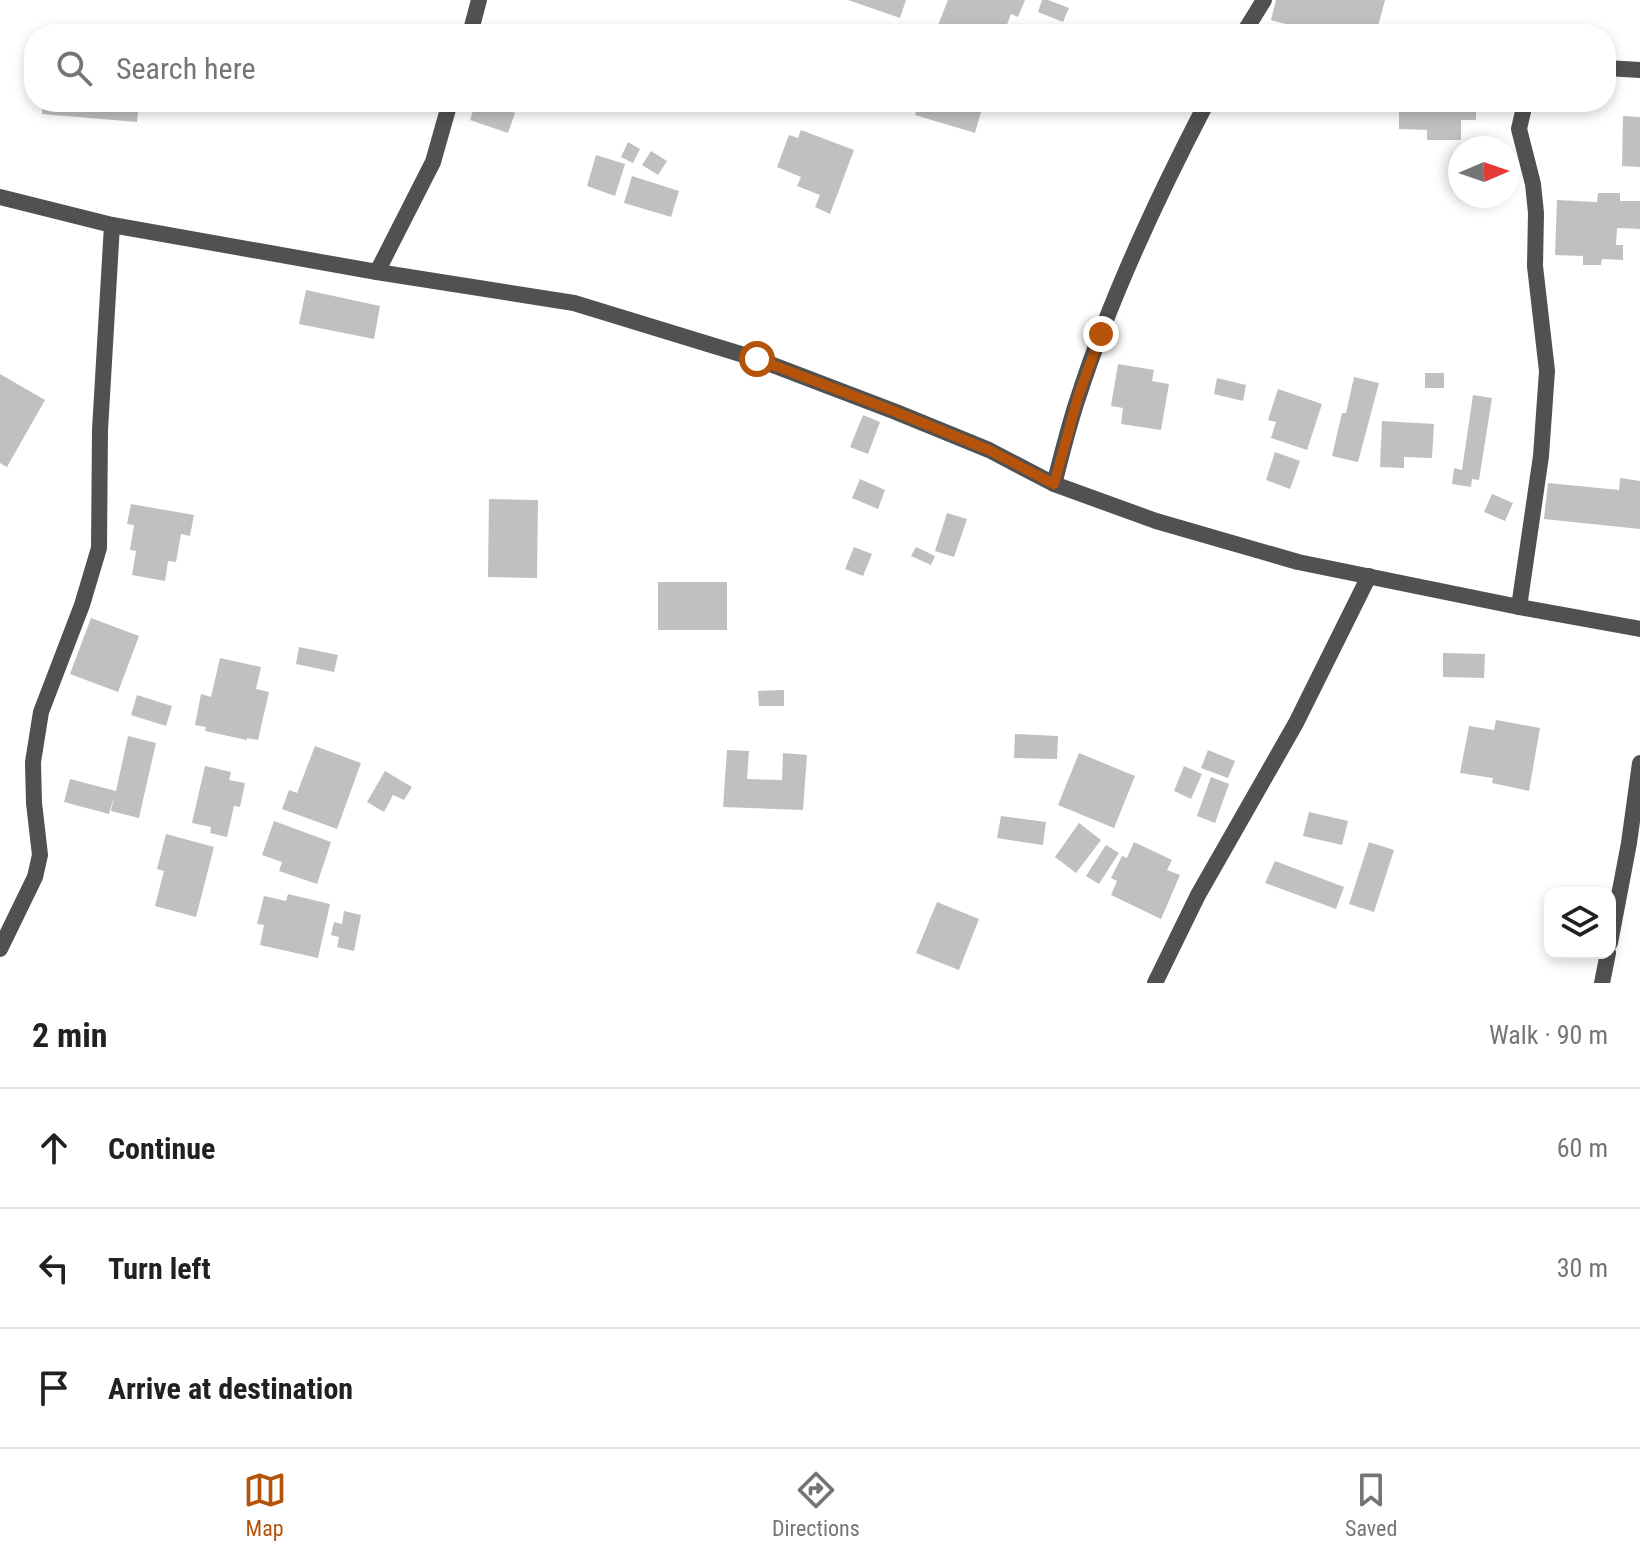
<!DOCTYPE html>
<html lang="en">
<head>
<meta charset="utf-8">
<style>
  :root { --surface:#fff; --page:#f2f2f2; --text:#202124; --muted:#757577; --line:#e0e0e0; --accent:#b45309 }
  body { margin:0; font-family:"Roboto Condensed",sans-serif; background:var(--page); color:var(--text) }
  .controls { position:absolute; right:24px; bottom:24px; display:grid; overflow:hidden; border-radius:16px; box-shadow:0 4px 12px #0003 }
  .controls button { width:72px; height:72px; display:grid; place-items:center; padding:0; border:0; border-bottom:2px solid var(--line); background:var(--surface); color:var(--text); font:40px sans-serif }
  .compass { position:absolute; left:1448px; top:136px; width:72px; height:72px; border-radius:50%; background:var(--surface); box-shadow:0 4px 12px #0003; rotate:88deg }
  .stop { position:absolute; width:24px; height:24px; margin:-18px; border:6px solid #b45309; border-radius:50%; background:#fff }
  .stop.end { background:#b45309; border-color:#fff; box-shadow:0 2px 8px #0008 }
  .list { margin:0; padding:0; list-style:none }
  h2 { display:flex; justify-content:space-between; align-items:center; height:104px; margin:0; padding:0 32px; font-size:34px }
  h2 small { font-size:26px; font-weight:400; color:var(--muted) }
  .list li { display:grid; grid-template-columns:52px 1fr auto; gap:24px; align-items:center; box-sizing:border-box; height:120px; padding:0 32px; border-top:2px solid var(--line) }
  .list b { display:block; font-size:30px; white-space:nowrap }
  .list em { font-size:26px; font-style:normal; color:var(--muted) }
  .icon { flex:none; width:44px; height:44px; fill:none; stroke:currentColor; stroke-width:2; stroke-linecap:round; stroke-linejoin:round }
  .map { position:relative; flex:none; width:1640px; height:983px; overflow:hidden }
  .search { position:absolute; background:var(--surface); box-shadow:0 4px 12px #0003; left:24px; right:24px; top:24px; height:88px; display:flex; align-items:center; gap:20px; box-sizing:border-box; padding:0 28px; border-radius:32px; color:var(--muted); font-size:30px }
  .sheet { height:464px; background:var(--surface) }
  nav { display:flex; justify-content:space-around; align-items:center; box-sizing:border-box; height:112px; border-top:2px solid var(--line); background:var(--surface); font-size:22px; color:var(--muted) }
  nav a { display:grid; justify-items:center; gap:4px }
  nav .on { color:var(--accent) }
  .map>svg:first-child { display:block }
</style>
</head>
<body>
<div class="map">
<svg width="1640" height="983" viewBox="0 0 1640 983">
  <rect width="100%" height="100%" fill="#fff"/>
  <g fill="#c0c0c0">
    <path d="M848,0H906L900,18Z"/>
    <path d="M948,0H1025L1018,17L1011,14L1005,30L998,27L995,34H947L936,30Z"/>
    <path d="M1042,0H1048L1069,8L1063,22L1038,12Z"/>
    <path d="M1276,0H1385L1376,34H1291L1293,26L1271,20Z"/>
    <path d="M43,102H139L137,122L42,114Z"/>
    <path d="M476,102H483L515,113L508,133L470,120Z"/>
    <path d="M919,102H975L973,109L981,112L975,133L915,115Z"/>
    <path d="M1406,102H1486V108H1476V120H1461V140H1427V130L1399,129V106H1406Z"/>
    <path d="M1623,116L1640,117V167L1622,166Z"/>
    <path d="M801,130L854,150L830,214L815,207L820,195L797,186L801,177L777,167L789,135L798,138Z"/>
    <path d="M628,142L640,149L633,163L621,157Z"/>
    <path d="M651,151L667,161L658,175L642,165Z"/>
    <path d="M596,155L625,164L615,196L587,186Z"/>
    <path d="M632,176L679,191L671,217L624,203Z"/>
    <path d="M1598,193H1620V201H1640V229L1617,228L1616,245H1623V260L1602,259L1601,265H1583V256L1555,255L1557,200L1597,202Z"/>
    <path d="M306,290L380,306L374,339L299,324Z"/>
    <path d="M1118,364L1154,370L1152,381L1169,384L1161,430L1121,424L1123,408L1111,406Z"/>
    <rect x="1425" y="373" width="19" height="15"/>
    <path d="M0,374L45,400L7,467L0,463Z"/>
    <path d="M1354,377L1379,383L1358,462L1332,456L1342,413H1346Z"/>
    <path d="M1217,378L1246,385L1243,401L1214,394Z"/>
    <path d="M1278,389L1322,404L1307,450L1271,438L1276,422L1268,420Z"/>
    <path d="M1473,395L1492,398L1479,480L1472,479L1471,487L1452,484L1454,468L1462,470Z"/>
    <path d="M863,415L880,422L868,454L850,447Z"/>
    <path d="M1382,421L1434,424L1432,458L1404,457V468L1380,467Z"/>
    <path d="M1275,452L1300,461L1290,489L1266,480Z"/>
    <path d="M1620,478L1640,481V529L1544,519L1548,483L1619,490Z"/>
    <path d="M860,479L885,490L878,509L852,498Z"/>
    <path d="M1492,494L1513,503L1505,521L1484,512Z"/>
    <path d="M489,499L538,500L537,578L488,577Z"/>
    <path d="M131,504L194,515L190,536L181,534L176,562L168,561L165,581L132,575L136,551L130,550L134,525L127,524Z"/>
    <path d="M947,513L967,519L954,557L935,551Z"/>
    <path d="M854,547L872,554L863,576L845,569Z"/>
    <path d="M916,547L935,556L931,565L911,556Z"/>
    <rect x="658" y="582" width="69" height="48"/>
    <path d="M91,618L139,636L118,692L70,674Z"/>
    <path d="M299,647L338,655L334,672L296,664Z"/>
    <path d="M1443,653L1485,654L1484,678L1443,677Z"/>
    <path d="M220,658L261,667L256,689L269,692L258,740L247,738V740L205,731L206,727L195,725L201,694L211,697Z"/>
    <path d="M784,690V706H759L758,691Z"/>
    <path d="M137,695L172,706L166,726L131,715Z"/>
    <path d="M1496,720L1540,728L1529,791L1492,783L1493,778L1460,773L1469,726L1494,730Z"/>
    <path d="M1015,734L1058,736L1057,759L1014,758Z"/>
    <path d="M128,736L156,743L139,818L111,811L114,797L109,814L64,802L70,779L116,791Z"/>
    <path d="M315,746L361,763L337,829L282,809L289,790L297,793Z"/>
    <path d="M727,750L749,751L747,779L782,780L783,753L807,755L803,810L723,807Z"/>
    <path d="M1208,750L1235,761L1228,778L1201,768Z"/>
    <path d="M1079,753L1135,776L1114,828L1058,805Z"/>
    <path d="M205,766L231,772L229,780L245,783L240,807L234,806L227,837L210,833L211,827L192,823Z"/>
    <path d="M1184,766L1202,774L1191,799L1174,791Z"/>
    <path d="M385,771L412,787L404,800L393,795L384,812L367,802Z"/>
    <path d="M1211,777L1229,784L1215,823L1197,816Z"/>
    <path d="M1309,812L1348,821L1342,845L1303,836Z"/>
    <path d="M1001,816L1046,822L1043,845L997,838Z"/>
    <path d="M274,821L331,842L317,884L279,871L282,862L262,855Z"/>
    <path d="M1079,823L1101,840L1076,873L1055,857Z"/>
    <path d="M166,834L214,847L196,917L155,906L164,871L157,869Z"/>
    <path d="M1134,842L1172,860L1167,870L1180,875L1161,919L1111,895L1117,881L1111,878L1122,856L1127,858Z"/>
    <path d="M1369,842L1394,850L1374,912L1349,904Z"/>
    <path d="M1106,845L1119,853L1099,884L1086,876Z"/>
    <path d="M1275,861L1344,887L1336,909L1265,883Z"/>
    <path d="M288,894L330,904L318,958L260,945L264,925L257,924L264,896L286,901Z"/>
    <path d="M937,902L979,919L959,970L916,953Z"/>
    <path d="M344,911L361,915L354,951L337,947L339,937L331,935L334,922L342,924Z"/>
  </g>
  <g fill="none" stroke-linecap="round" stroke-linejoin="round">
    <g stroke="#515151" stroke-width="16">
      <path d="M470,34L479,0"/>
      <path d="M1243,34L1264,0"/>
      <path d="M1606,68L1640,70"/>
      <path d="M377,272L433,162L450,102"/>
      <path d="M1054,484C1062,454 1069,424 1079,395C1111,296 1159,194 1207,102"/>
      <path d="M1519,607L1541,456L1547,371L1535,266L1536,213L1533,184L1519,129L1524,107L1528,102"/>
      <path d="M1610,943L1629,843L1640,763"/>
      <path d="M0,949L35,877L40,855L34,803L33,762L41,712L82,605L99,548L100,430L112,225"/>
      <path d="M1155,983L1198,895L1296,723L1369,576"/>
      <path d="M1602,983L1608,953"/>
    </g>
    <path stroke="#515151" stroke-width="16" d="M0,197L112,225L377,272L574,303L757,359L896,412L989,450L1054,484L1156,521L1298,562L1519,607L1640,629"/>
  </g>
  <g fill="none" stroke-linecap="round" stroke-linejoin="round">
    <path stroke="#b45309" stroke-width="10" d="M757,359L896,412L989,450L1054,484L1078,397L1101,334"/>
  </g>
</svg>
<div class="controls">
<button><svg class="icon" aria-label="layers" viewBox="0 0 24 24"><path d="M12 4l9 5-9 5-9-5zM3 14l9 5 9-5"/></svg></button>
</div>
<svg class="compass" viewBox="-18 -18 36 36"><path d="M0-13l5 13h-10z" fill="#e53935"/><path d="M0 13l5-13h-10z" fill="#757577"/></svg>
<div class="stop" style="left:757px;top:359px"></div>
<div class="stop end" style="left:1101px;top:334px"></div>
<div class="search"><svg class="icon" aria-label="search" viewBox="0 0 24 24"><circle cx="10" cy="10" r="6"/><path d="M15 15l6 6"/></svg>Search here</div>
</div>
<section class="sheet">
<h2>2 min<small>Walk · 90 m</small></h2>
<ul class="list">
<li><svg class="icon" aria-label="ahead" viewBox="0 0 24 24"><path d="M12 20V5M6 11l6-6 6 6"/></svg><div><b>Continue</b></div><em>60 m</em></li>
<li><svg class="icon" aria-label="left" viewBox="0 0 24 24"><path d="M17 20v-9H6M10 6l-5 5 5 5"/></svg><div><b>Turn left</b></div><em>30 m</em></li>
<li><svg class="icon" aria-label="arrive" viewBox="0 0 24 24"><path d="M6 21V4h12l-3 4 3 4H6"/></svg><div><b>Arrive at destination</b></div></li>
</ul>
</section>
<nav>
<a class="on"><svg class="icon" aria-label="map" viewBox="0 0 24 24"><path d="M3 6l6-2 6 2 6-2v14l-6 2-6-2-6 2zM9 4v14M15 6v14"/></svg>Map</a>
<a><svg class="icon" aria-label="directions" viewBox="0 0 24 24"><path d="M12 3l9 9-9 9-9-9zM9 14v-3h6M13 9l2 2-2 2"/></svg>Directions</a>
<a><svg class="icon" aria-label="saved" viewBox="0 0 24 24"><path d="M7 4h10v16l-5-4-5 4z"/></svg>Saved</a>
</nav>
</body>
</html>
